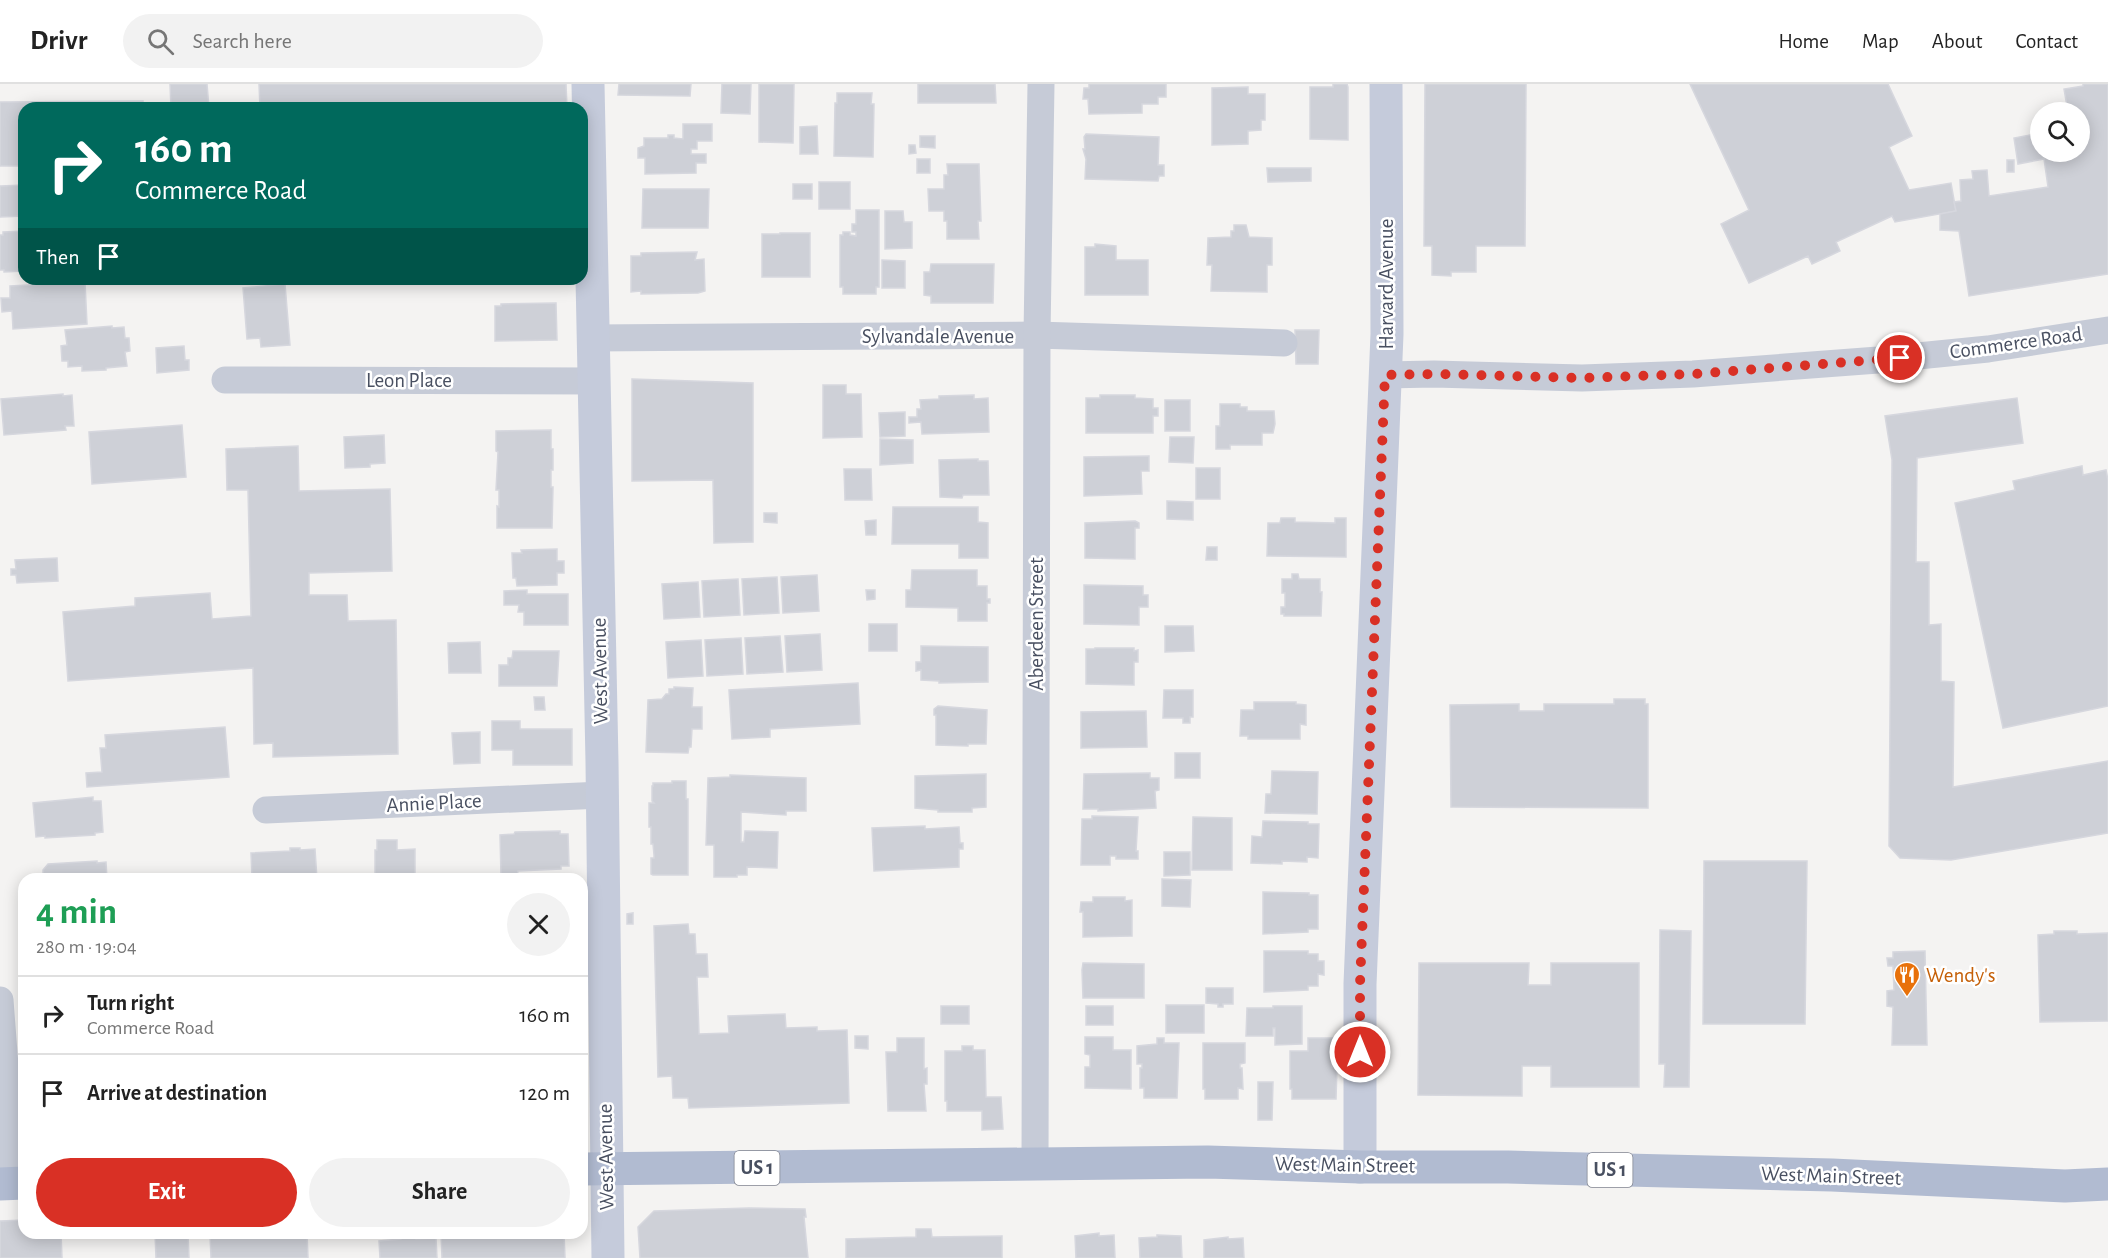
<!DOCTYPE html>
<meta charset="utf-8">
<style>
:root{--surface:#fff;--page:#f2f2f2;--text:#222;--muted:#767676;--line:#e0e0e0;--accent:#d93025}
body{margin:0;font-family:"Alegreya Sans",sans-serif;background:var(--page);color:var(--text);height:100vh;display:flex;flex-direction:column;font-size:22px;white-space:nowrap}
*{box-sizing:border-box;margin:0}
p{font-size:20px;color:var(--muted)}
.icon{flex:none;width:33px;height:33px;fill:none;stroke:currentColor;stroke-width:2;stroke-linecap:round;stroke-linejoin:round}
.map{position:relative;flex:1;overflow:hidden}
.drawer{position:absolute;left:18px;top:789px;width:570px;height:366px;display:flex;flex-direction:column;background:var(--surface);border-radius:18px;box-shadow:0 3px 15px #0003}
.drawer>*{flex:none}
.hud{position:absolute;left:18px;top:18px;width:570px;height:183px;border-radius:18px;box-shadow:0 3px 15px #0003;background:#00695c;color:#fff;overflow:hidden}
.buttons{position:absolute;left:2030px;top:18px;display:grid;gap:12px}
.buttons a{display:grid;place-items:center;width:60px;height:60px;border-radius:50%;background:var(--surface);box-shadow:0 3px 15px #0003;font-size:30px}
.pin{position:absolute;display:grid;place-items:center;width:51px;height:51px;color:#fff;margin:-26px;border:3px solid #fff;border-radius:50%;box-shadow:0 2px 6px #0007}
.me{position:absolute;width:66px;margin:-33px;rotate:0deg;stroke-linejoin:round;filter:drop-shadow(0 0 4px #0008)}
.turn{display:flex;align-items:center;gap:21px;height:126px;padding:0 18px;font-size:27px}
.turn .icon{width:78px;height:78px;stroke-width:2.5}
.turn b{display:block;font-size:42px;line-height:51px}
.then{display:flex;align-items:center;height:57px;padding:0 18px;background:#0003;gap:12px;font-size:22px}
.round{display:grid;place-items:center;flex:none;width:63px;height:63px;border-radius:32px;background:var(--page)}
.overview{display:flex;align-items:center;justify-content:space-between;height:102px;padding:0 18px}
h1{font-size:36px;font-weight:700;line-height:45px;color:#1e9e55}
.action{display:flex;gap:12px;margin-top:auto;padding:12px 18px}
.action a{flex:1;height:69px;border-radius:36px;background:var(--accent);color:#fff;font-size:24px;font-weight:700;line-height:69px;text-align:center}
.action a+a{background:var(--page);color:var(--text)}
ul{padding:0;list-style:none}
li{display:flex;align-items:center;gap:18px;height:78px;padding:0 18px;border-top:2px solid var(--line)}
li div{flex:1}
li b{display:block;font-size:22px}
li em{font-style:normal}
header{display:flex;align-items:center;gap:36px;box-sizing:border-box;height:84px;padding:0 30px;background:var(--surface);border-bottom:2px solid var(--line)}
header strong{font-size:28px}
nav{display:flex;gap:33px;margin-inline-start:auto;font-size:21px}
.search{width:420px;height:54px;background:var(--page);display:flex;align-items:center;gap:15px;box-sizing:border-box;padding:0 21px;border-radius:33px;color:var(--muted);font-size:22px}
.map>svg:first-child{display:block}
.building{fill:#ced0d7;stroke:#d6d7de;stroke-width:1.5}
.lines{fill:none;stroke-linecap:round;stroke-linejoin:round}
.street{stroke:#c6cbd7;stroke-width:27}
.secondary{stroke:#c5cbdb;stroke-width:33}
.primary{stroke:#b1bbd1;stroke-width:33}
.route{stroke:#d93025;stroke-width:10;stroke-dasharray:0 18}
.labels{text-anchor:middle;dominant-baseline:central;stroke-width:5;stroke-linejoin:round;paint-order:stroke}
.shield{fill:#fff;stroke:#808490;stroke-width:1.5}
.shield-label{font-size:20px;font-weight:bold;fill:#495061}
.street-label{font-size:21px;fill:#495061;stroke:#fff}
.food-label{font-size:21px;fill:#c56008;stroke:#fff;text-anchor:start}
</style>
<header>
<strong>Drivr</strong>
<div class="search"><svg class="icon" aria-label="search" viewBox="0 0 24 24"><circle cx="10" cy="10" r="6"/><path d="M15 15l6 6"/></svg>Search here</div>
<nav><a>Home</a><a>Map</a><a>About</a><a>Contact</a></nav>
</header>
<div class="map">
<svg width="2108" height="1174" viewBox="0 0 2108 1174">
<rect width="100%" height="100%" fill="#f4f3f2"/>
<g class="building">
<path d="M170,0H207L209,24H171Z"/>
<path d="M259,0H566L567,24H260Z"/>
<path d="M619,0H691L690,12L618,11Z"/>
<path d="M722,0H751L750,30L721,29Z"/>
<path d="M759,0H794L793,59L759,58Z"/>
<path d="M918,0H995L996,19H918Z"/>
<path d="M1089,0H1166V13H1158V20H1142V29L1089,30L1088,15H1083L1084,4H1089Z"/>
<path d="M1333,0H1347L1348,3V56L1310,55V3H1333Z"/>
<path d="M1425,0H1526L1525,162H1476V188H1451V192L1432,191V162H1424Z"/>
<path d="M1690,0H1888L1912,52L1889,63L1909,106L1951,99L1956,127L1895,138L1892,132L1836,158L1840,167L1812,180L1808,172L1749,199L1721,140L1749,126Z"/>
<path d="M2083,0H2108V190L1969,212L1959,147L1940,146V130L1956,127L1954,118L1961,117L1960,96L1973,95L1972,87L1987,86L1989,112L2048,103L2044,75L2018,80L2014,54L2040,49V68H2079V28H2068L2064,5L2083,2Z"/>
<path d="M1248,3V10H1265V36H1261V46L1248,47V60L1212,61V4Z"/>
<path d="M837,9H872L871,20H874L873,73L834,72L835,19H837Z"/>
<path d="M143,17V24H24V82H0V18Z"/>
<path d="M683,40H712V57H697V65H691V70H706V79H696V89L645,90V74H638V64L644,62V54H668V51H674V54L683,55Z"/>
<path d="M817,42L818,70H800V43Z"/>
<path d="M1086,50L1159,53L1158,81H1164V92H1159L1158,97L1085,95L1086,75L1083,65H1085L1084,53Z"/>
<path d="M920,52H935V64L920,63Z"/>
<path d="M909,61H915L916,69L909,70Z"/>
<rect x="917" y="75" width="13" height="14"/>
<rect x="2007" y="76" width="7" height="12"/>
<path d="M947,80H979L981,137H978L979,155H947V137H944V127H929L928,105H944V91H948Z"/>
<path d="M1267,84H1311V97L1268,98Z"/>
<rect x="819" y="98" width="31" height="27"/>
<rect x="793" y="100" width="19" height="15"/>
<path d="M24,101V132L0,133V102Z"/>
<path d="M643,105H709L708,144H642Z"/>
<path d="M856,126H879V203H876V210H843V203H840V151H843V148H850V151L856,152V148H852V140H856Z"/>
<path d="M885,127H903L904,138H912V164L885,165Z"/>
<path d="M1234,141H1246L1249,153L1272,154V181H1267V208L1211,207L1212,181H1207L1208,154L1231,153V147H1234Z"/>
<path d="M24,147V187L4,188V186H0V151H3V148Z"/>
<path d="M780,149H810V193H762V150H780Z"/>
<path d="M1095,160L1116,162V176H1148V211H1085V163H1095Z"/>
<path d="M697,168L695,176L704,175L705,207L698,209L641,210V207L631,208V172H641V169Z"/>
<path d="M882,176L905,177V204H882Z"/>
<path d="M931,180H994L993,219H931V212L924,211V188H930Z"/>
<path d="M85,198L87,240L13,245L12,227L2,228L1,214H10V202Z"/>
<path d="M285,200L290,261L261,263L260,254L247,255L243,204Z"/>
<path d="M556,219L557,256L495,257V222H501V220Z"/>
<path d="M112,242V244L124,243L125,254H129L130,267L125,268L127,282L106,284V286L82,287V282L68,283V277H62L61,262L67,261L65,246Z"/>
<path d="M1295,246H1319L1318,280H1296Z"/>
<path d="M184,262L185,276H189V286L157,289L156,264Z"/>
<path d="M632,295L753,299V458L714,459L713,396L632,397Z"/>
<path d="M823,301H846V310H861L862,353L823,354Z"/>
<path d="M63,310V312L72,311L74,342H65L66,346L4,351L1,315Z"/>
<path d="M974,311V315L988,314L989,348L922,350L921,338L909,339V333H917V325H921L920,316L939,315V312Z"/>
<path d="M1100,311H1135V314L1153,315V324H1158V332H1153V349H1086V314H1100Z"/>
<path d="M2017,314L2023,359L1917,374L1916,478H1929V541L1941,540V597L1954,598L1953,703L2108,677V749L1951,776L1900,774L1889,762L1892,376L1885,332Z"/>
<rect x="1165" y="316" width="25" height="31"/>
<path d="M1220,320H1240V323H1247V327H1274L1275,340L1273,349H1262V361H1230V365H1216V342H1220Z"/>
<path d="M905,328V352L880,353L879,329Z"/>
<path d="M182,341L186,393L92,400L89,348Z"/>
<path d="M551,346V365H553V386H551V403H553L552,444H497V422L499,423V406H496L498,368L496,367V347Z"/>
<path d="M384,351L385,379L370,380V383L345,384L344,353Z"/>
<path d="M1170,353H1194L1193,379L1169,378Z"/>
<path d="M880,355L913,356V379L880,381Z"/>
<path d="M298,362L299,407L390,405L392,487L309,489V511H347L348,537L396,536L398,670L273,673V659L254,660L253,584L68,597L63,528L135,522V514L210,509L212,535L251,532L248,406H227L226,365Z"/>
<path d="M1149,372V387H1141L1142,410L1084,412V373Z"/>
<path d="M978,375V377H988L989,411H963L962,414L940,413L939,376Z"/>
<path d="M2082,382L2083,391L2106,386L2108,396V622L2003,644L1955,419L2015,406L2013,397Z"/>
<rect x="1196" y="384" width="24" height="31"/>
<path d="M844,385H871L872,416H845Z"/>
<path d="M1167,417L1193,418V436L1167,435Z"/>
<path d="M893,423H978V438L988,439V474H959V460H892Z"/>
<path d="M764,429H777V439L764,438Z"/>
<path d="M1281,434H1295V438L1335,439V434H1346V473L1267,472L1268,439H1280Z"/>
<path d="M876,436V451H866L865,437Z"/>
<path d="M1135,437L1139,439V444H1135V475L1085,474V439Z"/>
<path d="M1207,463H1217V476H1206Z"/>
<path d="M557,465V477H564V489H557V501L517,502L516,494H513L512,469H522L521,466Z"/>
<path d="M57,474L58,497L17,499L16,491H11V485H16L15,476Z"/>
<path d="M912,486H977V502H987V515H990V519H987V537H958V524L906,523V506H911Z"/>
<path d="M1292,490H1298L1299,495H1320V508H1322L1321,532H1284V530H1281V523H1285V509H1282V495H1292Z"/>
<path d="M817,491L819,527L783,529L781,493Z"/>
<path d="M777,493L779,529L744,531L742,495Z"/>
<path d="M738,495L740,531L704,533L702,497Z"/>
<path d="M698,498L700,533L664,535L662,500Z"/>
<path d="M1084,501L1143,502V511H1148V523H1139V541L1084,540Z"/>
<path d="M527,506V510H568V541H524V528H518L519,521H504V507Z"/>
<path d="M866,506H875V515L867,516Z"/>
<rect x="869" y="540" width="28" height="27"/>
<path d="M1165,542H1193L1194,567L1165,568Z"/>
<path d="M820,550L822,586L787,588L785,552Z"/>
<path d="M780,552L783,588L747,590L745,554Z"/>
<path d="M741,554L743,590L707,592L705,556Z"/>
<path d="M701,556L703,592L668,594L666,558Z"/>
<path d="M480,558L481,589H449L448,559Z"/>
<path d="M921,562L988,563V598L939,599V597L921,596V586L916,587V578H921Z"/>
<path d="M1095,564H1134V567L1138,566V578H1134V601L1086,600V565H1095Z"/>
<path d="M513,567H559L557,602H499V581H508V574H512Z"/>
<path d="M858,599L860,640L770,645V653L732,655L729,606Z"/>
<path d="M674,603L693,604L692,623H702V645H692L691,663H689L688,669L646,668L648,616L662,615L666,610H669V605H674Z"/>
<path d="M1164,606H1193V633H1190V639H1183V634H1163Z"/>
<path d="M534,613H544L545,626H535Z"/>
<path d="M1614,615H1645V620H1648V724L1451,723L1450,621L1519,620V627H1544V620H1614Z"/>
<path d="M1254,618H1296V620L1306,621V641L1300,640V655H1248V652H1240L1241,626H1254Z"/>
<path d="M938,622L987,626L986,660H968V662L936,661V631H934V625Z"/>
<path d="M1146,627L1147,663L1081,664V628Z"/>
<path d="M492,637H520V645H572V681H513V666H492Z"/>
<path d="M225,643L229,693L87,703L86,689L102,688L100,664H106L105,651Z"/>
<path d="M480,648V679L454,680L452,649Z"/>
<rect x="1175" y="669" width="25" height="25"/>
<path d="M1272,687L1318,688L1317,730L1265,729L1266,710H1271Z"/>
<path d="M1150,689V694H1159V706L1155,707L1156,724L1098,727V725H1083L1084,690Z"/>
<path d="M986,690V723L972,724V728H938V726L915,724V692Z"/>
<path d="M730,691L806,694V727H786V731L741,728V758H744L745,747L778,748L777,784L747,783V791H737V793H714V761H706L708,694L730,693Z"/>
<path d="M672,697H686V715H688V791H653L651,790V774H654V771L653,760H651V743H649V719H654L652,717V702H653V699H672Z"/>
<path d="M93,713V717H101L103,748L95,749V751L45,754V752L36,753L33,719Z"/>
<path d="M1092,732L1138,733L1136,767H1138V775H1116V772H1110V781H1081L1082,735H1092Z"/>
<path d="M1193,733L1232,734V786H1192Z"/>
<path d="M1263,737L1308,738V740H1319L1318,774L1307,773V778L1282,777V780L1251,779L1252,752L1262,753Z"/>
<path d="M925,742V745L959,743L960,759H963V765H959V783L874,787L872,744Z"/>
<path d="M560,747V750H568L569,782H561V785L518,787L517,792H501L500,751L514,750L515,748Z"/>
<path d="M377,756H397V766L415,765V795H375V766H377Z"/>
<path d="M290,764H300V766L315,765L317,795H252L251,769L290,767Z"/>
<path d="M1164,768H1190V791L1164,792Z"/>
<path d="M97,777V779L106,778L107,795H43V786L48,780Z"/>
<path d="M1704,777H1807L1805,940H1703Z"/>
<path d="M1162,795L1191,796L1190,823L1162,822Z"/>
<path d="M1263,808L1309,809V811H1318V845H1308V848L1263,850Z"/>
<path d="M1093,813H1125V817L1132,816V852L1083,853V828H1080L1081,818H1093Z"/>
<path d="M633,829V840H627V830Z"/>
<path d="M688,840L689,850H695L696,870H707L708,893H697L699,950L729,949L728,932L785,930L786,944L817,943V947L847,946L849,1019L689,1024L688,1014H673L672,992L658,993L654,842Z"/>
<path d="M1660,846L1691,847L1689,1003H1664L1665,980H1659Z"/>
<path d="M2054,847H2077V850L2108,849V937L2040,938L2038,851L2054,850Z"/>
<path d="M1264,867H1308V870H1318V877H1324V891L1318,890V902H1308V906L1264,908Z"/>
<path d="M1925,867L1927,961H1892L1893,923L1887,922V907L1894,906L1893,882H1888L1887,874H1893V868Z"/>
<path d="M1083,879L1144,880V914H1083L1082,886Z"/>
<path d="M1419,879H1529L1528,901H1551V879H1639V1003H1551V982H1522V1012L1418,1011Z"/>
<path d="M1206,904H1233V920H1223V923H1218V920L1206,919Z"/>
<rect x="1166" y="921" width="38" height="28"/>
<rect x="941" y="922" width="28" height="18"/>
<rect x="1086" y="922" width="27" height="19"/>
<path d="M1273,922H1302V960L1275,961V944H1273V952H1246L1247,924H1273Z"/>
<path d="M855,952H868V965L855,964Z"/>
<path d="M1085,953H1113V966H1131V1005L1085,1004V983H1090V971L1085,970Z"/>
<path d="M897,954H924V985L927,984V1000H924L926,1027H888L886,968H897Z"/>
<path d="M1157,954H1164V959H1179L1177,1014H1144V1004H1140V984H1142V980H1137V962L1157,960Z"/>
<path d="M1308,954H1337V973L1332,972V983H1337L1336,1015H1292V1005H1290V967H1308Z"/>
<path d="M1203,959H1245V979L1240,980V984H1242L1243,1005L1238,1004V1015H1205V1005H1203Z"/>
<path d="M962,962H973V966H985L986,1013H1001L1003,1045L982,1046V1027H947V1017H945V967H962Z"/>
<path d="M1258,998H1273L1272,1036H1258Z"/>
<path d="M749,1124L805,1125L806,1133H804L808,1174H640L638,1143L654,1127Z"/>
<path d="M24,1136V1149H61L62,1174H0V1137Z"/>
<path d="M916,1145H931L932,1153L1002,1152V1174H846V1155L916,1153Z"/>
<path d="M155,1149H188L189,1174H156Z"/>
<path d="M244,1149H307L308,1174H211L210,1151Z"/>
<path d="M441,1149H564L565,1174H442Z"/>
<path d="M1099,1149V1152L1114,1151L1115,1174H1076L1075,1152Z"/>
<path d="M416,1150V1155L436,1154L437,1174H380L379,1157L401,1155V1151Z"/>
<path d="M1157,1151L1181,1152L1182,1174H1140L1139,1154L1157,1153Z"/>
<path d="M1228,1153V1155L1243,1154L1244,1174H1204V1156Z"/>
</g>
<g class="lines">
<g class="street">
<path d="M592,254L1037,251L1284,259"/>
<path d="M1385,291L1434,290L1582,294L1693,290L1878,276L1988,265L2108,246"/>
<path d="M225,296L594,297"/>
<path d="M266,726L602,711"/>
<path d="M0,916L14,1100"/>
<path d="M1035,1081L1037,251L1041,0"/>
</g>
<g class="secondary">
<path d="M588,0L602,678L608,1174"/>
<path d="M1360,1083V900L1387,250L1386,0"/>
</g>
<g class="primary">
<path d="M582,1085L1208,1078L1360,1083H1508L1832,1091L2065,1102L2108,1100"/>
<path d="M0,1100L24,1099"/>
</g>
</g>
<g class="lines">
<path class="route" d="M1360,968V900L1385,291L1434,290L1582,294L1694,290L1900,274"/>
</g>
<defs>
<symbol id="restaurant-pin" viewBox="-11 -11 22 30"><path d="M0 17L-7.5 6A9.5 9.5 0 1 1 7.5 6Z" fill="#e8710a" stroke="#fff"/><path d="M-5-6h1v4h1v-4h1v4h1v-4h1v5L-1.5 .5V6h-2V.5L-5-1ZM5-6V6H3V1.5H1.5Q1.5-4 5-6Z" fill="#fff"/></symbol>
</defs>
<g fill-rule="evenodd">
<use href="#restaurant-pin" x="1892" y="876" width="30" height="40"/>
</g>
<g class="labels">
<g class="shield">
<rect x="734.5" y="1067" width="45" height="34" rx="4.5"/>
<rect x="1587.5" y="1069" width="45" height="34" rx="4.5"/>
</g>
<g class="shield-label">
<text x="757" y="1084">US 1</text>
<text x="1610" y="1086">US 1</text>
</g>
<g class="street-label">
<text transform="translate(1386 200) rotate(-90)">Harvard Avenue</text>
<text x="938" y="252">Sylvandale Avenue</text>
<text transform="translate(2016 259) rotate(-8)">Commerce Road</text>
<text x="409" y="296">Leon Place</text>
<text transform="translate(1036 540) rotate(-90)">Aberdeen Street</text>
<text transform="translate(600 587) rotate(-91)">West Avenue</text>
<text transform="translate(434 719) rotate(-3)">Annie Place</text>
<text transform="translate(606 1073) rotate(-91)">West Avenue</text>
<text transform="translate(1345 1081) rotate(1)">West Main Street</text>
<text transform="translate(1831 1092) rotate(2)">West Main Street</text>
</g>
<g class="food-label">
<text x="1926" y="891">Wendy's</text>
</g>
</g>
</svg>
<div class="buttons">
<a><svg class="icon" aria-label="search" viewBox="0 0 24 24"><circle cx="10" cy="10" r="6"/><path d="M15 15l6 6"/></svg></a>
</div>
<div class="pin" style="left:1900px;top:274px;background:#d93025"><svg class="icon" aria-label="arrive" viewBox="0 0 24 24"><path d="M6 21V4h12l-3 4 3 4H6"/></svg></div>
<svg class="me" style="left:1360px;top:968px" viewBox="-20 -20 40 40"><circle r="17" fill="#d93025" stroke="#fff" stroke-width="3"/><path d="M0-11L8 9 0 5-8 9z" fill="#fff"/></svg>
<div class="hud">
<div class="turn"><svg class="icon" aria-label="right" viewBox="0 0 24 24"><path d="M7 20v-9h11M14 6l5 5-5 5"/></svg><div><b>160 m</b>Commerce Road</div></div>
<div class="then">Then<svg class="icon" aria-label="arrive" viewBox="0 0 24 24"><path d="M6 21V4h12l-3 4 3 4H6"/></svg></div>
</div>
<section class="drawer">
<div class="overview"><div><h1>4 min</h1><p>280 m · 19:04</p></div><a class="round"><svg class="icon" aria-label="close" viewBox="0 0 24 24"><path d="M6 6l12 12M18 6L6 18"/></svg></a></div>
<ul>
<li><svg class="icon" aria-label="right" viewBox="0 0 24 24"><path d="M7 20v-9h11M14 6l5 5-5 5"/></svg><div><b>Turn right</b><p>Commerce Road</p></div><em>160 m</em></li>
<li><svg class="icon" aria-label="arrive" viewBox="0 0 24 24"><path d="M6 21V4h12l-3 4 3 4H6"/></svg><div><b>Arrive at destination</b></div><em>120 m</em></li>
</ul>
<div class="action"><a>Exit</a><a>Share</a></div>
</section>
</div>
